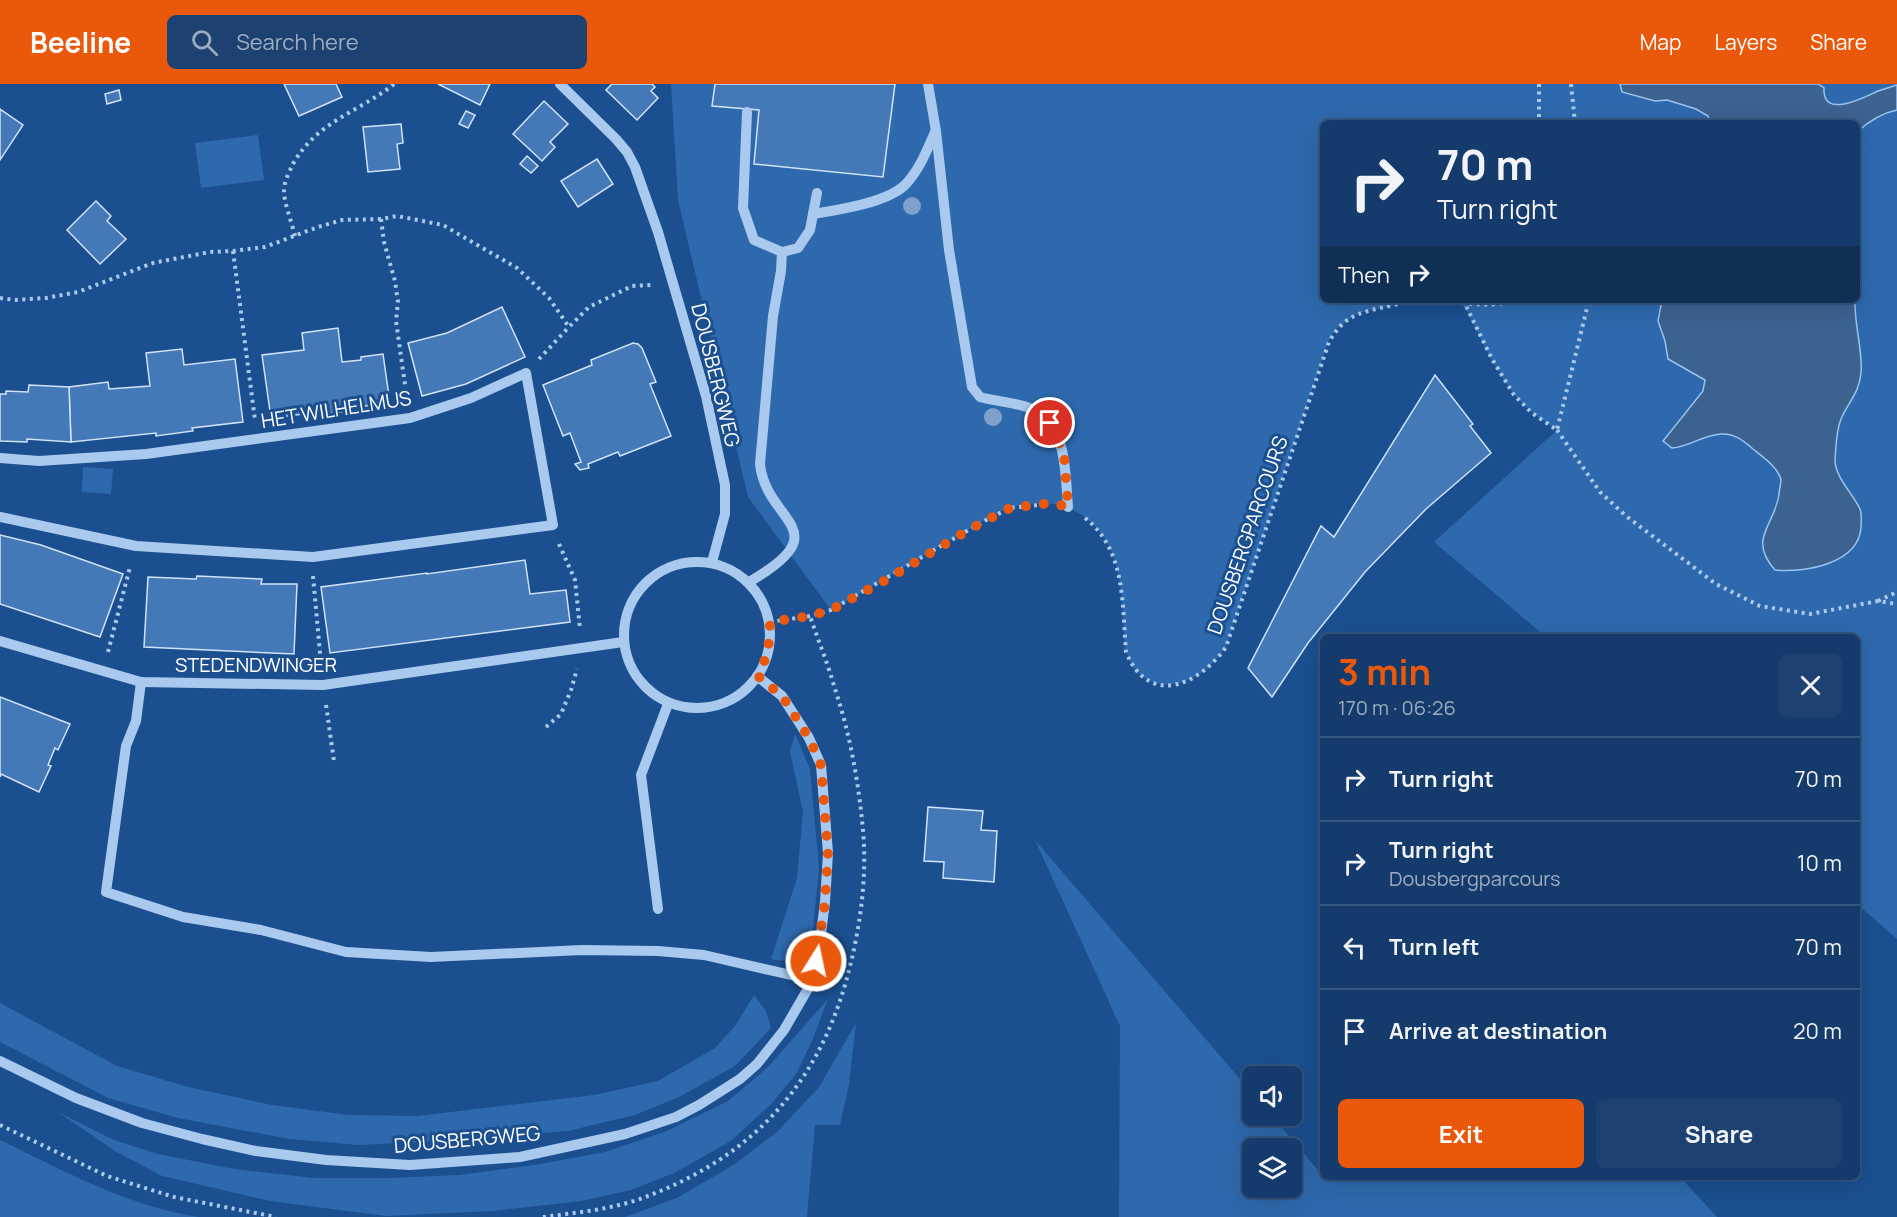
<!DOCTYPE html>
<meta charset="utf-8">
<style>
:root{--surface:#143b6b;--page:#1d4271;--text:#f1f3f6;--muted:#9dadc1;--line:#33557e;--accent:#ea580c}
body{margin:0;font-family:Manrope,sans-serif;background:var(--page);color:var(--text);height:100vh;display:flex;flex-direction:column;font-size:22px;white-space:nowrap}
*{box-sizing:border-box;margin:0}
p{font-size:20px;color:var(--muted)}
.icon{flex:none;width:33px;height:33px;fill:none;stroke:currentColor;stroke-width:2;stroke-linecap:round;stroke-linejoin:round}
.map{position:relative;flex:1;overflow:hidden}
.drawer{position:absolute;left:1320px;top:550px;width:540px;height:546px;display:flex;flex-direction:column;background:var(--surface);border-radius:9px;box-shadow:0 6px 24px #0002,0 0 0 2px var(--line)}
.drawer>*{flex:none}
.top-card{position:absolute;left:1320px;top:36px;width:540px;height:183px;border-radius:9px;box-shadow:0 6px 24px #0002,0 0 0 2px var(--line);background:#143b6b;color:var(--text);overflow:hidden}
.controls{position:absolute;left:1242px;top:982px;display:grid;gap:12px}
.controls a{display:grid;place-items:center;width:60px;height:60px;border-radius:9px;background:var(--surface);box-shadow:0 6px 24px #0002,0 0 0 2px var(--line);font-size:30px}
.pin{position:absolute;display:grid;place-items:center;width:51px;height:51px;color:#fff;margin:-26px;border:3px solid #fff;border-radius:50%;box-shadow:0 2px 6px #0007}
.me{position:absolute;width:66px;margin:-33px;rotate:10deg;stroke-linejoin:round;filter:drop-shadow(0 0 4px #0008)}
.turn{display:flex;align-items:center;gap:21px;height:126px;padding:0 18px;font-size:27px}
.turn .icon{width:78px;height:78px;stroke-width:2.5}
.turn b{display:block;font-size:42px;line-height:51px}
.then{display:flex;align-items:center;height:57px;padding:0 18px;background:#0003;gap:12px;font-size:22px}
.round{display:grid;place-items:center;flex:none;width:63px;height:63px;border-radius:9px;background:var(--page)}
.overview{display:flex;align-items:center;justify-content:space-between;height:102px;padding:0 18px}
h1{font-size:36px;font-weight:700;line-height:45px;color:var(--accent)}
.action{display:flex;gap:12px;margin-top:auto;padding:12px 18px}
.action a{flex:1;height:69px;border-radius:9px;background:var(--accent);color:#fff;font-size:24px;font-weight:700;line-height:69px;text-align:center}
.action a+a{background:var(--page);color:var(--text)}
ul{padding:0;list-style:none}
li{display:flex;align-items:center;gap:18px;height:84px;padding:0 18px;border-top:2px solid var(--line)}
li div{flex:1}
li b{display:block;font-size:22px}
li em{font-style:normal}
header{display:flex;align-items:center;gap:36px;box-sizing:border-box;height:84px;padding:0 30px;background:var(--accent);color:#fff}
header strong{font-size:28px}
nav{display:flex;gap:33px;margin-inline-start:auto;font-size:21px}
.search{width:420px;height:54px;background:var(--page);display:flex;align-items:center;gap:15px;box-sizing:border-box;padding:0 21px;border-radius:9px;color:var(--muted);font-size:22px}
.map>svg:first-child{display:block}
.green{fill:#2e69ad;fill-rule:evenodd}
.water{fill:#3c6290;stroke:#9cc4f0;stroke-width:1.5}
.building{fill:#4478b7;stroke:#cfe3fa;stroke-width:1.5}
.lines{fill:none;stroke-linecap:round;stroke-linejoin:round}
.path{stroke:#a9c9ee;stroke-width:4;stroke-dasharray:3 4.5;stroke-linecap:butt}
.minor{stroke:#a9c9ee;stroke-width:10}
.tree{fill:#7ea0ca}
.route{stroke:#ea580c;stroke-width:10;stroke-dasharray:0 18}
.labels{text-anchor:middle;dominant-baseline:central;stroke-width:6;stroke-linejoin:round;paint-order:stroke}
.street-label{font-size:20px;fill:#fff;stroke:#1b4f8f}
</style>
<header>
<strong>Beeline</strong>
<div class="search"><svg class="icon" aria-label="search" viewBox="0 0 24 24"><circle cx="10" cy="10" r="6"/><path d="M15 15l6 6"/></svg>Search here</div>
<nav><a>Map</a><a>Layers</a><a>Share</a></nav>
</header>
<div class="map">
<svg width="1897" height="1133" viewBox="0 0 1897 1133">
<rect width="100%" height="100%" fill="#1b4f8f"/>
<g class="green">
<path d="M671,0H1897V855L1857,820V554L1546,553L1434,458L1557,346C1542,336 1525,325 1514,310C1493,283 1479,250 1463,220L1416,217L1358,229L1335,246L1328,258L1226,563C1218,573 1212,582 1201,589C1175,608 1138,604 1127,570C1124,562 1124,552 1124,543C1121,506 1121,470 1094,441C1083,430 1070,423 1054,420C1041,418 1022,420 1009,424C991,431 974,443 957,452C915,476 874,502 831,526L748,413L678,116ZM1323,39H1857V216H1323Z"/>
<path d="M258,51L264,96L201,104L195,59Z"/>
<path d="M83,383L113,385L111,410L82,408Z"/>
<path d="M795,650L810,685L819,784L813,846L805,868C794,877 785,878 771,875L797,794L803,728L790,667Z"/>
<path d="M1035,756L1252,1009V1032H1272L1318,1086L1323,1082V1094H1681L1717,1133H1119L1120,942ZM1252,1065H1292V1104H1252Z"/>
<path d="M754,911L766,927L771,944L735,982L679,1013L635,1031L568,1047L460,1056L358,1061L290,1055L178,1034L108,1014L0,958V919L117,982L188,1003L272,1021L349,1031L417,1032L594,1011L658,997L715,964L735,942Z"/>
<path d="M828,915L812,957L796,990L772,1019L731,1057L674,1089L631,1106L581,1117L492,1127L386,1132L270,1117L162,1092L115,1067L58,1028L114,1056L158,1070L234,1085L314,1094H390L459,1091L535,1081L605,1068L667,1047L728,1017L768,983Z"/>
<path d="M856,939L849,1000L840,1041H815L807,1133H625L677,1114L735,1080L778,1047L819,1003Z"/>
<path d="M0,1056C64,1087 128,1122 199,1133H0Z"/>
</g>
<g class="water">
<path d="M1620,0H1818L1824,4C1822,36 1865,13 1878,7C1884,5 1891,3 1897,1V26C1882,29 1868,38 1857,48V39H1710L1708,32L1696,25L1667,16L1655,17L1622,8Z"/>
<path d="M1662,216H1855C1854,240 1863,267 1861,289C1859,310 1848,318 1841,335C1836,347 1836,363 1835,376C1835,393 1853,410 1860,425C1862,430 1861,437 1861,443C1859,480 1804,489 1775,486C1747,454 1775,442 1779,410C1779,406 1781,400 1781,396C1778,383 1763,373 1753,365C1744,357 1734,349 1721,350C1703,351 1689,363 1672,364L1663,357L1703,307L1705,296L1668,275L1665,257L1658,237Z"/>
</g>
<g class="building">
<path d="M284,0H336L342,13L299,32Z"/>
<path d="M438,0H490L480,21Z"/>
<path d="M612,0H652L655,3L651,7L658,14L637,36L606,6Z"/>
<path d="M715,0H895L883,93L754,80L759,26L712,22Z"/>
<path d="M119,6L121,16L107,20L105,10Z"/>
<path d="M544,17L568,40L550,58L555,63L542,77L513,50Z"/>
<path d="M0,25L23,41L0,76Z"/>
<path d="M466,27L475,31L468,44L459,40Z"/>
<path d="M401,40L403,59L397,60L400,85L368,88L363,43Z"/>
<path d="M527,72L538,82L531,89L520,80Z"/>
<path d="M597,75L613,100L578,123L561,97Z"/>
<path d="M96,117L111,132L107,137L126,155L100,180L67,146Z"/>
<path d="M502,223L525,273L466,300L422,312L408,259L447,249Z"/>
<path d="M338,244L342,278L361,276V273L383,270L390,319L348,324L349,327L312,332V329L271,334L262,271L304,266L302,249Z"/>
<path d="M633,259L638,260L642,264L656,298L650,300L671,352L620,372L618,368L588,380L589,384L580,386L575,380L581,378L570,349L563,352L543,301L592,281L591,276Z"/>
<path d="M182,265L184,281L235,275L243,338L192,344L193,347L156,352V349L71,358L69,303L108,298L109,305L150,302L146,269Z"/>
<path d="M1435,291L1473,340L1470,342L1491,369L1426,425L1365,488L1308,559L1272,613L1248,584L1321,442L1334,453Z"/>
<path d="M29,301L69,303L71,358L27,355V358L0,357V310H6V307L28,308Z"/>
<path d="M0,451L41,461L123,490L100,553L0,520Z"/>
<path d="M525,476L530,510L566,506L570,538L330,569L321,503L427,489V490Z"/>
<path d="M197,492L262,495L261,500H297L294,570L144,563L148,493L196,495Z"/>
<path d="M0,613L70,640L58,666L55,664L48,681L51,682L39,708L1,690L0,693Z"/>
<path d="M928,723L983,727L981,746L997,747L994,798L943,794L944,778L924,777Z"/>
</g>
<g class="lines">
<g class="path">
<path d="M1539,0V39"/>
<path d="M1571,0L1575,39"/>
<path d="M381,135L384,158L395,197L398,218L396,237L407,315"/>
<path d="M295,152C292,139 284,119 284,107C284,98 289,88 293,80C317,37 359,28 394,0"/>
<path d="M233,167L255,336"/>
<path d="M0,214L15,216L46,214L78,208L153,179L210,168L233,167L265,163L318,143L342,136L381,135L397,132L443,141L517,184L549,214L569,243L589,223L632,202L652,201"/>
<path d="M1463,216L1492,275L1514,311L1532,329L1557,346L1589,216"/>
<path d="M539,275L569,243"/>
<path d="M1557,346L1600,408L1626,432L1716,500L1760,522L1810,530L1878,517L1897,520"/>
<path d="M1085,434C1126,466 1122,520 1126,568C1149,624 1199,601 1226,563L1329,258C1342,235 1354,230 1380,224C1391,222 1404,218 1416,217C1448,214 1485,227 1516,216"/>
<path d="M559,460L575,496L580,545"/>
<path d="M313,492L321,580"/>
<path d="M1878,517L1897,508"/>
<path d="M770,538L810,532L831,526L984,437L1010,424L1048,420"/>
<path d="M108,568L130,483"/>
<path d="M326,621L334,677"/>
<path d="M546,643L561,630L571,606L577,585"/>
<path d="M0,1041L107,1092L174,1113L276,1133"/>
<path d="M543,1133C574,1129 606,1126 637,1116C753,1075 823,998 851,878C861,837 867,790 863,747C859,700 850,650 835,605C828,580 818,556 810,532"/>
</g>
<g class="minor">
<path d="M560,0L616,55L627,68L635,83L658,148L706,312L725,401V430L712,478"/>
<path d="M928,0L936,47L949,166L972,303L980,313C997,318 1018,318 1034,326C1068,344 1065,391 1068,423"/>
<path d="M747,28L743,124L754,156L782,168L798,164L810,146L817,109"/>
<path d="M813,130C838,126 886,119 905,101C919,87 927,66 935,48"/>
<path d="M0,374L39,377L146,370L410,334L471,314L526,289L553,441L313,473L136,462L0,433"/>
<circle cx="697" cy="551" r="73"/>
<path d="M749,498C841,445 766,439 760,380L773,232L781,187L782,168"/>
<path d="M0,557L141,598L323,601L623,558"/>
<path d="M141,598L136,637L126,662L106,808L183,833L261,846L346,868L431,873L582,866L658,867L704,871L813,896"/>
<path d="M658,825L641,691L668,620"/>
<path d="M0,977L76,1014L142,1039L202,1055L256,1067L326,1076L410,1081L520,1073L625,1050L676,1033L699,1021L740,995L757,980L784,946L813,896L820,858L825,818L828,769L821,681L809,654L782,612L757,592"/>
</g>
</g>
<g class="tree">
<circle cx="912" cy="122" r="9"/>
<circle cx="993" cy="333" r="9"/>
</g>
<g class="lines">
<path class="route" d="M816,877L825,818L828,769L821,681L809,654L782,612L758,592C767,574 770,559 770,538L810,532L831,526L886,496L970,445L1010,424L1052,419L1068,423L1064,369L1050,339"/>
</g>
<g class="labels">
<g class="street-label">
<text transform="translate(716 291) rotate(76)">DOUSBERGWEG</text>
<text transform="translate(336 325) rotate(-9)">HET WILHELMUS</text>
<text transform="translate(1247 451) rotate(-71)">DOUSBERGPARCOURS</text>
<text x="256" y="580">STEDENDWINGER</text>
<text transform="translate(467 1055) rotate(-5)">DOUSBERGWEG</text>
</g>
</g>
</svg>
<div class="controls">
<a><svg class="icon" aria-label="sound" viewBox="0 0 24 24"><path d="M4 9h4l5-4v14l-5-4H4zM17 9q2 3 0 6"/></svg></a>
<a><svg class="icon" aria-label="layers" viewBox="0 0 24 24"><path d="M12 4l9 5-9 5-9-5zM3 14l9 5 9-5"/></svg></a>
</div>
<div class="pin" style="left:1050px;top:339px;background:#d93025"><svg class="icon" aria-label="arrive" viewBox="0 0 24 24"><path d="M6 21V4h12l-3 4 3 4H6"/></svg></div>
<svg class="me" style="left:816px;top:877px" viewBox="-20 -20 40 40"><circle r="17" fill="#ea580c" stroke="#fff" stroke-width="3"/><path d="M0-11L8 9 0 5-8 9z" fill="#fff"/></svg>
<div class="top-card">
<div class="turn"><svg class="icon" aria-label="right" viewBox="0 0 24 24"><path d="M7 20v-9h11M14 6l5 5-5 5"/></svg><div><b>70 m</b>Turn right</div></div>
<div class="then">Then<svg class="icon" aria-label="right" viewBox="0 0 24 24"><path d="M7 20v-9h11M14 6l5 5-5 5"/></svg></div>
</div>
<section class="drawer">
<div class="overview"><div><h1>3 min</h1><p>170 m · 06:26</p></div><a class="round"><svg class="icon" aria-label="close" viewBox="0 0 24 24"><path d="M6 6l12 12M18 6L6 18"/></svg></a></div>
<ul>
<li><svg class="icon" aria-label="right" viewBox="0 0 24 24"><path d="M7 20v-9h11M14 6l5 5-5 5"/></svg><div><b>Turn right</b></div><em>70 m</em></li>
<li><svg class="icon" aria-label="right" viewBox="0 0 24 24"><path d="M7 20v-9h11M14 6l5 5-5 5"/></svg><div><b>Turn right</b><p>Dousbergparcours</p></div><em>10 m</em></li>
<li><svg class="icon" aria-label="left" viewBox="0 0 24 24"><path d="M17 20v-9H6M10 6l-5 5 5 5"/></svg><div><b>Turn left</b></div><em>70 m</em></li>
<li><svg class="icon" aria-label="arrive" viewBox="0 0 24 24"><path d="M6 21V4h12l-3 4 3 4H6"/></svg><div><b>Arrive at destination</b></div><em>20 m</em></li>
</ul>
<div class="action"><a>Exit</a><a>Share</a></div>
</section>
</div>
